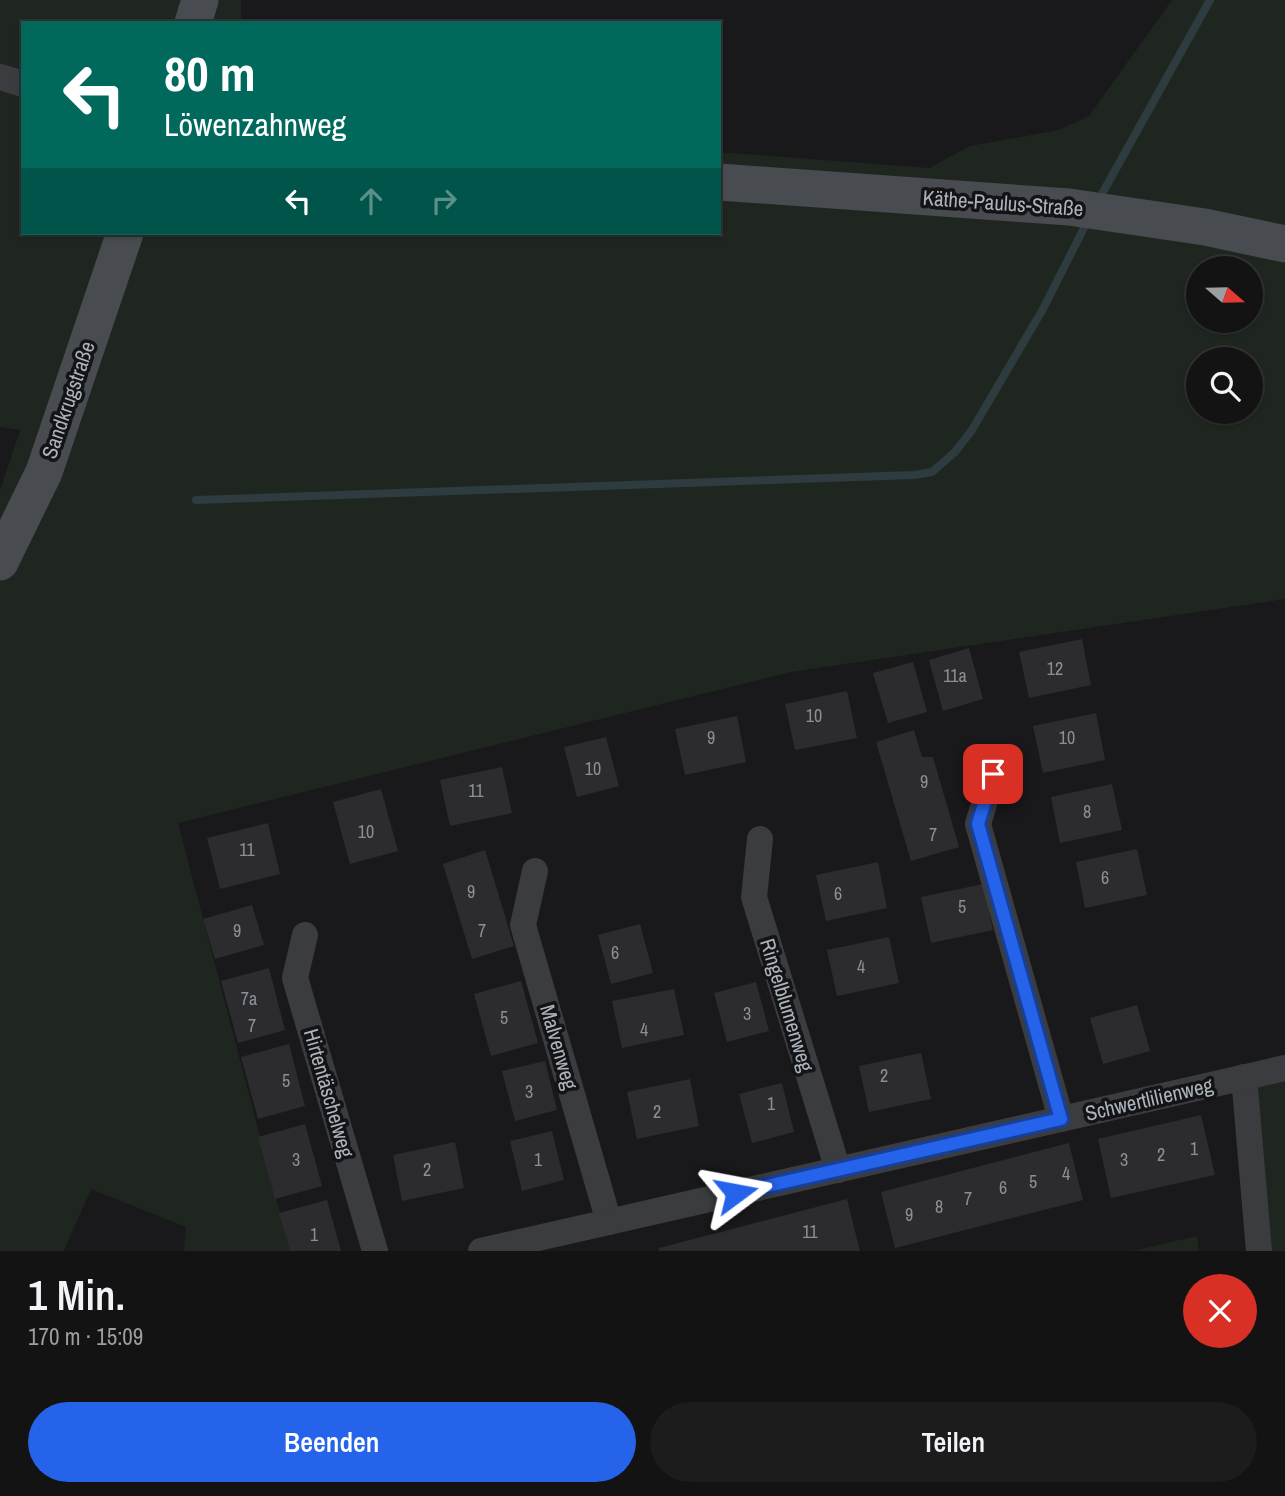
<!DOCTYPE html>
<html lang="de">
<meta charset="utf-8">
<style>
:root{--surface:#131314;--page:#1c1c1d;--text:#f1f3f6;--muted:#9d9ea0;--line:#323234;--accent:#2563eb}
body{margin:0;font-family:"Archivo Narrow",sans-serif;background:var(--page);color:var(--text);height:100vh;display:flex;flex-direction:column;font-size:26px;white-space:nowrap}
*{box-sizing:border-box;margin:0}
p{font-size:23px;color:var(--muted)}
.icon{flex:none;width:38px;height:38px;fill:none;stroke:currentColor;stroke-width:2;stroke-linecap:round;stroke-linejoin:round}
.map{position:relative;height:1251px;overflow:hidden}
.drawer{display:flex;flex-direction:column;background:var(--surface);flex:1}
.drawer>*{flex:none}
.hud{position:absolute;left:21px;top:21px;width:700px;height:214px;border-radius:0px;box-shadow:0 2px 5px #0004,0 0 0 2px var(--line);background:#00695c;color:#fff;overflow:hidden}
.needle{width:46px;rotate:110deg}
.controls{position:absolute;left:1186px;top:256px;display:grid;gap:14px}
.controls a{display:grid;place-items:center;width:77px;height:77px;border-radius:50%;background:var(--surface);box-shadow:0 2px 5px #0004,0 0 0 2px var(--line);font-size:35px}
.pin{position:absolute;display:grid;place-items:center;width:60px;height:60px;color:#fff;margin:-30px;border-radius:14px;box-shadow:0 4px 10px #0006}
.me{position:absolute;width:77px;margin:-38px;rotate:77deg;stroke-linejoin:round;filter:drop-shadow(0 0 5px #0008)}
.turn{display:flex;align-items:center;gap:24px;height:147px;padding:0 28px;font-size:32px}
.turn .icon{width:91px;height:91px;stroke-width:2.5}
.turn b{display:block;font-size:49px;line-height:60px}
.lanes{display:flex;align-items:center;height:66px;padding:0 28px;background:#0003;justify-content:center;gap:35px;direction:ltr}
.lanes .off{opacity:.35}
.round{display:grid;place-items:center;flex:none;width:74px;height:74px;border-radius:37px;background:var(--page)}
.head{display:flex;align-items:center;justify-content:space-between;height:119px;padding:0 28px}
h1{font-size:42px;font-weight:600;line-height:52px}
.action{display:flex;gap:14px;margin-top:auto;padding:14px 28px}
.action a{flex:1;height:80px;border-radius:42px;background:var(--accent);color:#fff;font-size:28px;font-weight:600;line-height:80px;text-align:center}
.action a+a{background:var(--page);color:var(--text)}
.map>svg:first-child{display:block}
.green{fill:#1f261f;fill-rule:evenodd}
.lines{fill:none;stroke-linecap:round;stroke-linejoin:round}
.stream{stroke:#2e3b3f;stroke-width:8}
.building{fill:#2c2c2f}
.street{stroke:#3a3c40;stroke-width:26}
.secondary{stroke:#484b50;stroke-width:37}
.route-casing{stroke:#184099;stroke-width:18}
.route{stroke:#2563eb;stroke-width:12}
.labels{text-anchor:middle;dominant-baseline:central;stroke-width:7;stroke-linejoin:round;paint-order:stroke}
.number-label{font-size:18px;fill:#8a9097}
.street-label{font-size:21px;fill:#abb3bb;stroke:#141416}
</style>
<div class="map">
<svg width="1285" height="1251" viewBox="0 0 1285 1251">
<rect width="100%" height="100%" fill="#19191b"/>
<g class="green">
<path d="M0,0H241V23H23V233H719V152L929,168L970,146L1059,130L1089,116L1172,0H1285V599L791,672L178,823L290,1251H184L186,1227L91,1189L64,1251H0V490L20,430L0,427ZM1199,268H1251V320H1199ZM1199,359H1251V411H1199Z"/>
<path d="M1285,1068V1251H1259L1244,1077Z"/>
<path d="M1197,1236L1199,1251H1133Z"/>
</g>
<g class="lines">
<g class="stream">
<path d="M1098,201L1210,0"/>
<path d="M196,500L914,475L932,472L955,452L972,430L1043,309L1089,218"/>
</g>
</g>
<g class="building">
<path d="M1082,639L1091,685L1029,698L1019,652Z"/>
<path d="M969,648L983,699L943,711L929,660Z"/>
<path d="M913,662L927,712L888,723L873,673Z"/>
<path d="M847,691L857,738L795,750L785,704Z"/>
<path d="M1096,713L1105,760L1043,773L1033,726Z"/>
<path d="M737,716L746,762L685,775L675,729Z"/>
<path d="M914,730L922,757H933L959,847L911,861L876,742Z"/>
<path d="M606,737L619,786L577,797L564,747Z"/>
<path d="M502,767L512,813L450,826L440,780Z"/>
<path d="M1112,784L1122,830L1060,843L1051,797Z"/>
<path d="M381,789L398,851L350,864L333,802Z"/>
<path d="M268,823L280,874L220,889L207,838Z"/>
<path d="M1137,849L1147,895L1085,908L1076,862Z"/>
<path d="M485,850L514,946L472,959L443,864Z"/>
<path d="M878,862L887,908L826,921L816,875Z"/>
<path d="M983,884L993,930L931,943L921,897Z"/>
<path d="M252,905L264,945L215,959L203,919Z"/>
<path d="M640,924L653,973L611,984L598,935Z"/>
<path d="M889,937L899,983L837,996L827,950Z"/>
<path d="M269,968L285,1030L238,1043L221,981Z"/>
<path d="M521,981L538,1043L491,1056L474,994Z"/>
<path d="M756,982L769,1031L727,1042L714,993Z"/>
<path d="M674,989L684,1035L622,1048L612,1001Z"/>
<path d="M1137,1005L1150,1051L1103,1064L1090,1018Z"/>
<path d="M289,1044L305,1106L258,1119L241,1057Z"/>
<path d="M921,1053L931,1099L869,1112L859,1066Z"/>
<path d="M545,1061L557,1110L515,1121L502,1071Z"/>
<path d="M690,1079L699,1126L637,1139L627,1092Z"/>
<path d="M782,1083L794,1132L752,1143L739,1094Z"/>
<path d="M1201,1115L1215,1175L1111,1198L1098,1139Z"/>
<path d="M305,1124L322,1186L275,1199L258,1137Z"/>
<path d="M552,1131L564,1180L522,1191L510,1141Z"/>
<path d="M455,1142L464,1188L402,1201L393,1155Z"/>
<path d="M1069,1143L1083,1200L895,1248L881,1192Z"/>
<path d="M847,1199L860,1251H659V1248Z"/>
<path d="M327,1200L341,1251H290L279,1213Z"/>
</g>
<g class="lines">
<g class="street">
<path d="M0,77L23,84"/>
<path d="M993,774L978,824L1061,1119"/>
<path d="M760,839L754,897L838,1170"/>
<path d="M535,871L523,925L609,1222"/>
<path d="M305,935L295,978L375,1251"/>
<path d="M1244,1077L1259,1251"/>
<path d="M481,1251L1285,1068"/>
</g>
<g class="secondary">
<path d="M193,23L200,0"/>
<path d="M719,182L1069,207L1205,227L1285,244"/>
<path d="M0,562L44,472L125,233"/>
</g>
</g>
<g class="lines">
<defs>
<path id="route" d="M736,1193L1061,1119L978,824L993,774"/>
</defs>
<use href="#route" class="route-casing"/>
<use href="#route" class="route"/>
</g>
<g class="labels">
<g class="number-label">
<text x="1055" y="668">12</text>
<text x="955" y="675">11a</text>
<text x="814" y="715">10</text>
<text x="711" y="737">9</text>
<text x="1067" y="737">10</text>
<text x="593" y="768">10</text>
<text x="924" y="781">9</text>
<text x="476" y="790">11</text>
<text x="1087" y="811">8</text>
<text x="366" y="831">10</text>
<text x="933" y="834">7</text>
<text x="247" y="849">11</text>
<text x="1105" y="877">6</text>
<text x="471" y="891">9</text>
<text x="838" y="893">6</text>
<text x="962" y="906">5</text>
<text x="237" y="930">9</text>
<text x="482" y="930">7</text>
<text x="615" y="952">6</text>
<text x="861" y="966">4</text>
<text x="249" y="998">7a</text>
<text x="747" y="1013">3</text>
<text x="504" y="1017">5</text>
<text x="252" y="1025">7</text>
<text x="644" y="1029">4</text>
<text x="884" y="1075">2</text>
<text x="286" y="1080">5</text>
<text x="529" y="1091">3</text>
<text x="771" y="1103">1</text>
<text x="657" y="1111">2</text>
<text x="1194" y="1148">1</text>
<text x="1161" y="1154">2</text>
<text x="296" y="1159">3</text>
<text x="538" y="1159">1</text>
<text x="1124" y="1159">3</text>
<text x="427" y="1169">2</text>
<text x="1066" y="1173">4</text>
<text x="1033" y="1181">5</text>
<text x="1003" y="1187">6</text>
<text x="968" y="1198">7</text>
<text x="939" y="1206">8</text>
<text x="909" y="1214">9</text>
<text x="810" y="1231">11</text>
<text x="314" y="1234">1</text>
</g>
<g class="street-label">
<text transform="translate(1003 203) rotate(4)">Käthe-Paulus-Straße</text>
<text transform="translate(68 400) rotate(-71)">Sandkrugstraße</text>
<text transform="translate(787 1005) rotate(73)">Ringelblumenweg</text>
<text transform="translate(559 1047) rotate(74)">Malvenweg</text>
<text transform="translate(329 1093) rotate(74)">Hirtentäschelweg</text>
<text transform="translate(1149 1099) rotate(-13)">Schwertlilienweg</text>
</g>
</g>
</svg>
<div class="controls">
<a><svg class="needle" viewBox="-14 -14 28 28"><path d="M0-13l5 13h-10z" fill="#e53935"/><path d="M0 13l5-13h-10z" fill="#9d9ea0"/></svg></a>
<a><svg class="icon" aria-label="search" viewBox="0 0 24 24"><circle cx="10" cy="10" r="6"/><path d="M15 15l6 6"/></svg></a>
</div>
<div class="pin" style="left:993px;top:774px;background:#d93025"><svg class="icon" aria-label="arrive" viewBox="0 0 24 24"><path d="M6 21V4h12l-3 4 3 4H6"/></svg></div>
<svg class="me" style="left:736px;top:1193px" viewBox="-20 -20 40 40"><path d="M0-17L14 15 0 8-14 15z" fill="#2563eb" stroke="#fff" stroke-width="4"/></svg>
<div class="hud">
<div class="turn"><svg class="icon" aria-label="left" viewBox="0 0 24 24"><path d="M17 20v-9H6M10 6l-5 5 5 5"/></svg><div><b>80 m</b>Löwenzahnweg</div></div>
<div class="lanes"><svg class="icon" aria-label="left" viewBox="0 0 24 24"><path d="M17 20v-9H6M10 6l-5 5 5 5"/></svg><svg class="icon off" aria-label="ahead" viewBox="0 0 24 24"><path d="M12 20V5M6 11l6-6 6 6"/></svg><svg class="icon off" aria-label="right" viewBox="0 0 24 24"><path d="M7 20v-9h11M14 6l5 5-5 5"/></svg></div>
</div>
</div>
<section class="drawer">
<div class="head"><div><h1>1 Min.</h1><p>170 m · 15:09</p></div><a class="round" style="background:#d93025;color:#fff"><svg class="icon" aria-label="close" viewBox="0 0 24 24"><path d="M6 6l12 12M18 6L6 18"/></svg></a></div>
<div class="action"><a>Beenden</a><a>Teilen</a></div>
</section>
